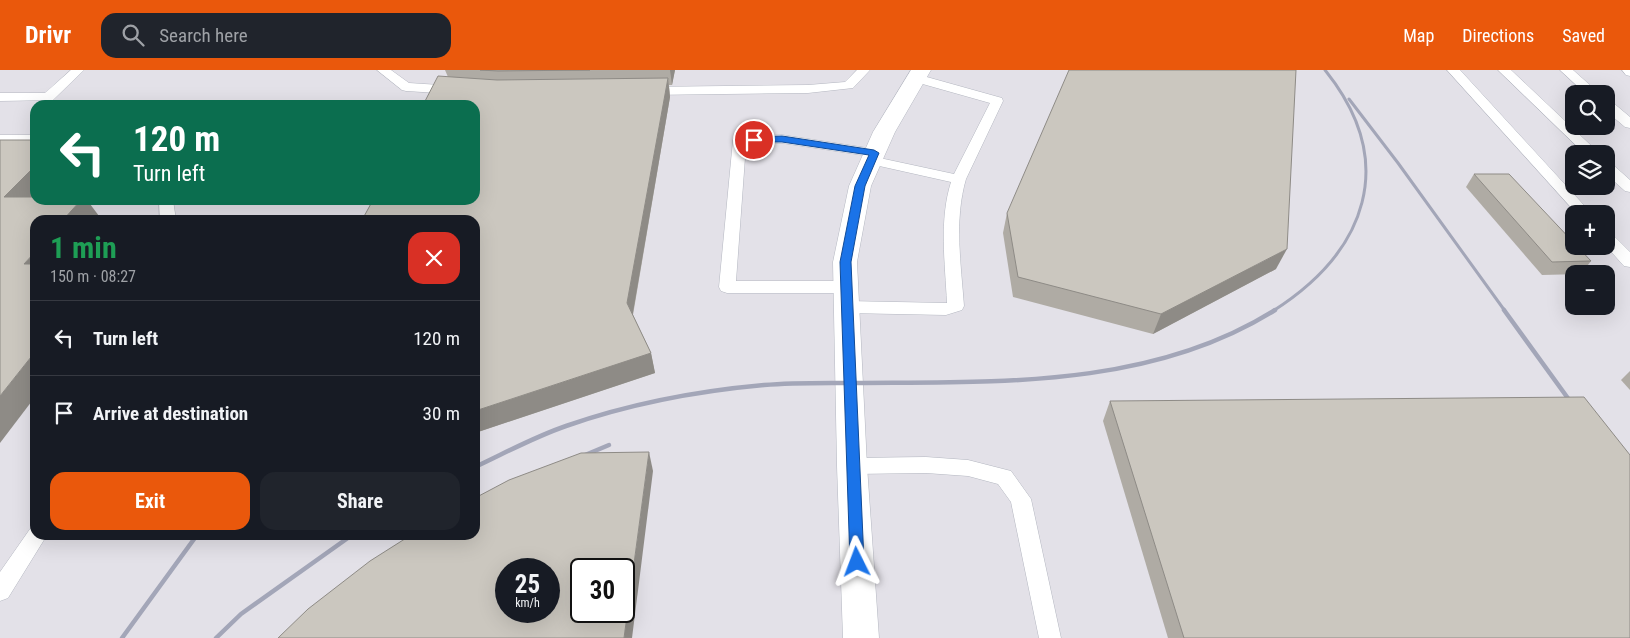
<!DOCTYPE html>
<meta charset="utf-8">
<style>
:root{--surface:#171b24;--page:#20242c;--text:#f1f3f6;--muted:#9ea1a6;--line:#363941;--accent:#ea580c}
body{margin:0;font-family:"Roboto Condensed",sans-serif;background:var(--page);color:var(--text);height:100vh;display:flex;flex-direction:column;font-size:19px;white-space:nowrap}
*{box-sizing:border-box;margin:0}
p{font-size:16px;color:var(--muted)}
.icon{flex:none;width:28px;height:28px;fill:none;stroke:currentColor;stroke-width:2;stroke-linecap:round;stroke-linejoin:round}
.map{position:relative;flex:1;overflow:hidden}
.details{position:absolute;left:30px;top:145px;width:450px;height:325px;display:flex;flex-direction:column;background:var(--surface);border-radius:15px;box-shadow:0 5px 20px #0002}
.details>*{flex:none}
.top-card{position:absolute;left:30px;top:30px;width:450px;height:105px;border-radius:15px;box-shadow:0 5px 20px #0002;background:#0b6e4f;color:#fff;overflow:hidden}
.controls{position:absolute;left:1565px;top:15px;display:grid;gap:10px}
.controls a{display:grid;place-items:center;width:50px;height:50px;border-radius:10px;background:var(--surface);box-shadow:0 5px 20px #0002;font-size:25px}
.speed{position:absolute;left:495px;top:488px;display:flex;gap:10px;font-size:25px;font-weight:700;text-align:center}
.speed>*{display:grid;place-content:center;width:65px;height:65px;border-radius:50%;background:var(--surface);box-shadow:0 5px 20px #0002;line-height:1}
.speed small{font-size:12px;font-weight:400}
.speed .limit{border:2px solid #111;border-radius:8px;background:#fff;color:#111}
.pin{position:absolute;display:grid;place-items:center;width:42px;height:42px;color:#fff;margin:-21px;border:2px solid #fff;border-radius:50%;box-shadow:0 1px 5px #0007}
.me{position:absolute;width:55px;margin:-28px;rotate:357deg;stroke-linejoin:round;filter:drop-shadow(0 0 4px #0008)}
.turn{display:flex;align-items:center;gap:18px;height:105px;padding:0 20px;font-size:22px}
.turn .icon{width:65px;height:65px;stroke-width:2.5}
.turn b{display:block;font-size:35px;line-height:42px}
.round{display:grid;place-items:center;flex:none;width:52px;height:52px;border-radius:15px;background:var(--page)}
.summary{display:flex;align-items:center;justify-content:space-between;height:85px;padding:0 20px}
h1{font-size:30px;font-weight:700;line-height:38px;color:#1e9e55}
.action{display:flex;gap:10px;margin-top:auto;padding:10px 20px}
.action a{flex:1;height:58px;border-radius:15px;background:var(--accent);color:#fff;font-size:20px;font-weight:700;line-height:58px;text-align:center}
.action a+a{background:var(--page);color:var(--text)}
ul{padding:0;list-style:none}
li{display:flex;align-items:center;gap:15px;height:75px;padding:0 20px;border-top:1px solid var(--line)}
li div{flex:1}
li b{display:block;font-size:19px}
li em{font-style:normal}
header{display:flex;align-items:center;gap:30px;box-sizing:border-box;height:70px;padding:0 25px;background:var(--accent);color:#fff}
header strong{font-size:24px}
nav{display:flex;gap:28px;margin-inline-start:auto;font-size:18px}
.search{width:350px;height:45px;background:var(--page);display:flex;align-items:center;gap:12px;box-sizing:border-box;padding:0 18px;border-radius:15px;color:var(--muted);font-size:19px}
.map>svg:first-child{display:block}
.industrial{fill:#e3e1e8;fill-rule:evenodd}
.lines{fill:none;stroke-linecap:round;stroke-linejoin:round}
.service-casing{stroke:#b4b7c1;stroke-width:1}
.minor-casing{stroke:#b4b7c1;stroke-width:1}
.service{fill:#fff;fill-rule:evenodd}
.minor{fill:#fff;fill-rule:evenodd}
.rail-far1{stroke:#a3a6b8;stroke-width:3}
.rail{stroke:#a3a6b8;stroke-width:4.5}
.wall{fill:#afaba4}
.shaded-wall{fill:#8e8b86}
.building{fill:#cbc7bf;stroke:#8e8b86;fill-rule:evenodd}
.route{fill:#1a73e8;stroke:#114b97}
</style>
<header>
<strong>Drivr</strong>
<div class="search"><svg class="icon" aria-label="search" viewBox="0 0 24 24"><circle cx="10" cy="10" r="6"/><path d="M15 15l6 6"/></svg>Search here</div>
<nav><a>Map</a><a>Directions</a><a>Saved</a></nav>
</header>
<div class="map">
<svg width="1630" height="568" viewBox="0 0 1630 568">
<rect width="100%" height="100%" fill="#efe9e1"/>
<path class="industrial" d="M0,0H1630V568H0ZM1574,24H1606V56H1574ZM35,35H475V130H35ZM1574,84H1606V116H1574ZM1574,144H1606V176H1574ZM35,150H475V465H35ZM1574,204H1606V236H1574ZM506,499H549V541H506ZM581,499H624V541H581Z"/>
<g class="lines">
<defs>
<g id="service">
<path d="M71,0H84L53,30L0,31V23H45Z"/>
<path d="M377,0H391L409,13L455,16L461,20L455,24L406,21L402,20Z"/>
<path d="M857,0H870L853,18L808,23L646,25L640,21L646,17L808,15L845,12Z"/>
<path d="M1447,0H1460L1592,144H1577Z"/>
<path d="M1498,0H1511L1600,84H1585Z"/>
<path d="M1560,0H1573L1600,24H1586Z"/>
<path d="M1622,0H1630V6L1626,5Z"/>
<path d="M916,4L1002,28L1003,31L966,109C954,150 961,194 964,236L962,240L946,245L846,243L840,241L838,237L840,233L846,231L947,233C945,193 939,150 951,112L866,93L864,90L869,86L782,73L746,74L736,211H846L852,213L854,217L852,221L846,223H727L721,221L719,217L733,70L735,67L782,65L874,79L881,83L875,87L954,104L990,33L912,11L910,8Z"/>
<path d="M1606,30L1611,31L1630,47V58L1625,57L1606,41Z"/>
<rect x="0" y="65" width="35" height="8"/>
<path d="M1606,92L1611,93L1630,110V122L1625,121L1606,104Z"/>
<path d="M159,130H173L176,150H160Z"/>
<path d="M1606,161L1611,163L1630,182V197L1624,196L1606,176Z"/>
<path d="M926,387L968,390L1011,401L1031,429L1061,568H1039L1011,432L998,414L968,406L926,403L852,404L845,402L842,396L845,390L852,388Z"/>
<path d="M35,457V465H47L8,528L0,531V502L30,459Z"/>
</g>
<path id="minor" d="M911,0H931L895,62L871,116L857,192L867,396L879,568H843L837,396L833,192L849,116L873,62Z"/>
</defs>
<use href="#service" class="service-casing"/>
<use href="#minor" class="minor-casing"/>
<use href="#service" class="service"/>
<use href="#minor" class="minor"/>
<g class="rail-far1">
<path d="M1349,29L1398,93L1505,241"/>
<path d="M1273,241C1367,181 1399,92 1325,0"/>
</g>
<g class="rail">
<path d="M1504,240L1575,338"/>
<path d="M578,388L609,375"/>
<path d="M475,397C505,383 534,367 566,356C629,334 697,321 764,315C797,312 831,313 864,313C1002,312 1153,317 1275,240"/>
<path d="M122,568L197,465"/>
<path d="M216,568L241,544L352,465"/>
</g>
</g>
<g class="wall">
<path d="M445,0H675L672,15H669L670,27L633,245L651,283L655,303L475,363V150L448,7Z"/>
<path d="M1474,104L1591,191L1581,204L1542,205L1466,117Z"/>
<path d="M1007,143L1276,199L1153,264L1013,227L1003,163Z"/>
<path d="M1630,301V320L1621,310Z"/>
<path d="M1110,331L1630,568H1168L1103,351Z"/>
</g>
<g class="shaded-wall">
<path d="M670,0H675L672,15Z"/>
<path d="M668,8L670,27L631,254L627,233Z"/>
<path d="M35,96V130L4,127Z"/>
<path d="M81,130H87L99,146L96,150H63Z"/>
<path d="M1287,179L1276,199L1153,264L1161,244Z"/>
<path d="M35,182V207L24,194Z"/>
<path d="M35,282V327L0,373V326Z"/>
<path d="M651,283L655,303L475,363V341Z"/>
<path d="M649,382L653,401L632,568H624Z"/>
</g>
<g class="building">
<path d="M480,0H590L498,1Z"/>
<path d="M1069,0H1296L1287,179L1161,244L1018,207L1007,143Z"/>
<path d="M438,6L497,10L668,8L627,233L651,283L475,341V150H362L373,130H475V35H423Z"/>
<path d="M0,70H35V96L4,127H35V130H81L63,150H35V182L24,194H35V282L0,326Z"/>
<path d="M1474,104H1509L1574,173V176H1577L1591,191L1552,192Z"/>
<path d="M1584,327L1630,385V568H1184L1110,331Z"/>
<path d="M649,382L624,568H278L308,539L370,491L411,465H475V428L509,410L581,383ZM506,499H549V541H506ZM581,499H624V541H581Z"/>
</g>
<path class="route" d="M782,66L874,80L879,83L865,116L851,192L864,492L862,496L857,498L852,496L850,492L840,192L855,116L869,85L782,72H754L749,70L754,67Z"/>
</svg>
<div class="controls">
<a><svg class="icon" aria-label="search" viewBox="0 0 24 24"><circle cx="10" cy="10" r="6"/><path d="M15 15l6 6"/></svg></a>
<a><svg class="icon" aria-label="layers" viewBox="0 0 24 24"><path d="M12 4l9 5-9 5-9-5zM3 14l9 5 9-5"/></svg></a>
<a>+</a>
<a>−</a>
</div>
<div class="speed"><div>25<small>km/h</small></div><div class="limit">30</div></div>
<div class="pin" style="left:754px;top:70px;background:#d93025"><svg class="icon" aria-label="arrive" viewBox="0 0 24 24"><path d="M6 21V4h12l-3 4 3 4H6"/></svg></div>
<svg class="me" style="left:857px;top:492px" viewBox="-20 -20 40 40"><path d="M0-17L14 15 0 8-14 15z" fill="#1a73e8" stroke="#fff" stroke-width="4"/></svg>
<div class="top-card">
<div class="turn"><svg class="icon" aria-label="left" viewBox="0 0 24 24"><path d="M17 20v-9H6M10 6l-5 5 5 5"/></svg><div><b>120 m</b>Turn left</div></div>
</div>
<section class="details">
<div class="summary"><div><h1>1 min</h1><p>150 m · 08:27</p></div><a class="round" style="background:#d93025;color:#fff"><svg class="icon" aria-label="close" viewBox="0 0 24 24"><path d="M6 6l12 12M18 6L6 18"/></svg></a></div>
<ul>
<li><svg class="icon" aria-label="left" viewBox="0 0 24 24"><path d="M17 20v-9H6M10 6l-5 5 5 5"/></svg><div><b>Turn left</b></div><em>120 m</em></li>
<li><svg class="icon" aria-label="arrive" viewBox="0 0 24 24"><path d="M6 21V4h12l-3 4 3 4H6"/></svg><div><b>Arrive at destination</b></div><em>30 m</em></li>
</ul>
<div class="action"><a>Exit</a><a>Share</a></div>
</section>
</div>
